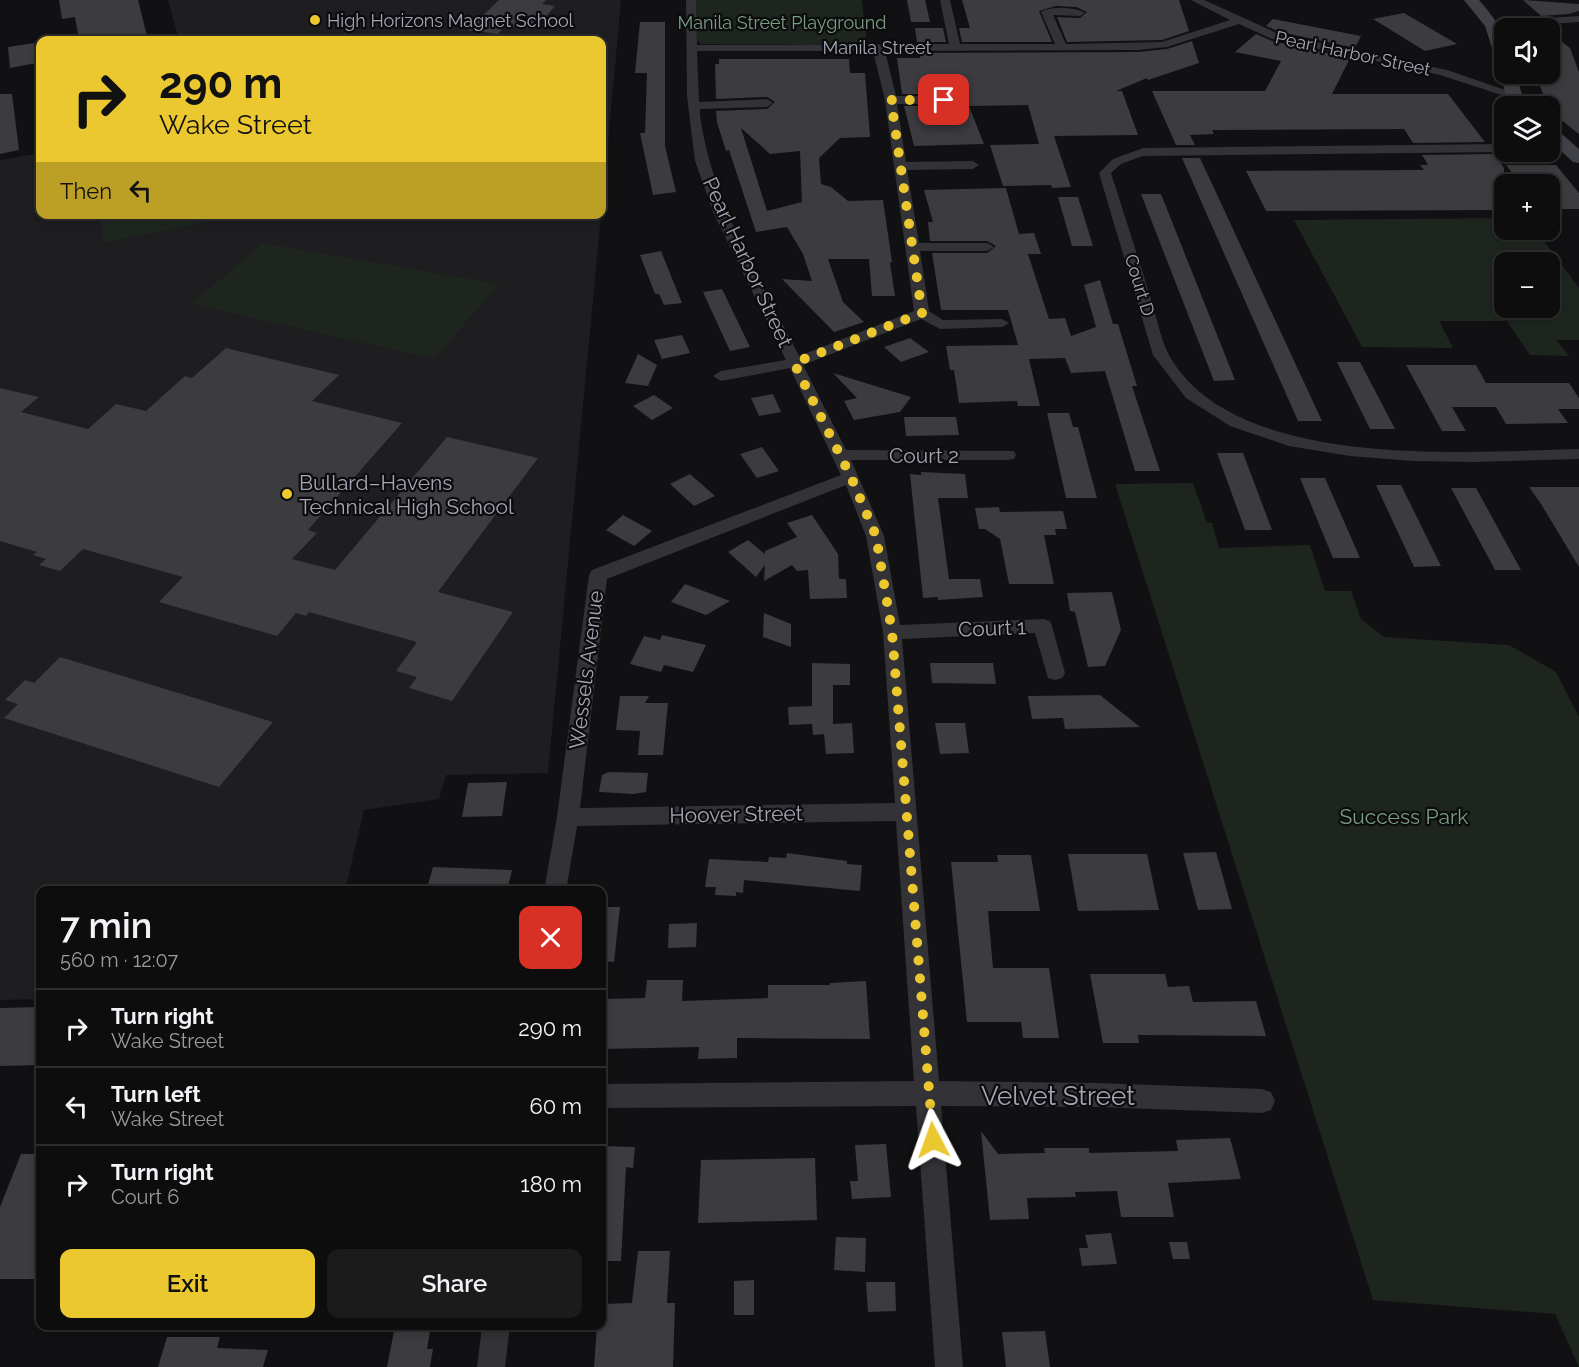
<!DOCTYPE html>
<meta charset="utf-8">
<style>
:root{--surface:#0d0d0e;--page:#1b1b1c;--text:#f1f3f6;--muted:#9a9c9e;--line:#2d2d2e;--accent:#ecc830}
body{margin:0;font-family:Raleway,sans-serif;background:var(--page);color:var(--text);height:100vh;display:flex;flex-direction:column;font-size:22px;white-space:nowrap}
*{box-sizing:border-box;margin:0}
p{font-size:20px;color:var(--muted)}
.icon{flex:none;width:33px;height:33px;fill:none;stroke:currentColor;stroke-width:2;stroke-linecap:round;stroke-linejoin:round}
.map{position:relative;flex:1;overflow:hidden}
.side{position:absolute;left:36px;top:886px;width:570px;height:444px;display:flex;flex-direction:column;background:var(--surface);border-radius:12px;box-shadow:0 3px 9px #0003,0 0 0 2px var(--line)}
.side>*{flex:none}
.guide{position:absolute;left:36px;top:36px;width:570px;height:183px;border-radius:12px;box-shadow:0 3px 9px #0003,0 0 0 2px var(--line);background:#ecc830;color:#111;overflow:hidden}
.controls{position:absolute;left:1494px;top:18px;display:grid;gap:12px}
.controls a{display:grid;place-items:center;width:66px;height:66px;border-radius:12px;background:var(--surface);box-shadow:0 3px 9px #0003,0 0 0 2px var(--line);font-size:30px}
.pin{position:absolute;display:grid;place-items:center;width:51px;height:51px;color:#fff;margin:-26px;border-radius:12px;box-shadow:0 3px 9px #0006}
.me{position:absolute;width:66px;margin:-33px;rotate:356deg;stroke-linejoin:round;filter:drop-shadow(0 0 4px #0008)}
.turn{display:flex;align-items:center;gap:21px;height:126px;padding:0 24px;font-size:27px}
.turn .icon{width:78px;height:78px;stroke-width:2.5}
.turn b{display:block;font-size:42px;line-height:51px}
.then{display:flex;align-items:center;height:57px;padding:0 24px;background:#0003;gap:12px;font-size:22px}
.round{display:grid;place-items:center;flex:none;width:63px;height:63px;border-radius:12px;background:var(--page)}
.overview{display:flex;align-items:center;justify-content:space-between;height:102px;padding:0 24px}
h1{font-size:36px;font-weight:600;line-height:45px}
.action{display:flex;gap:12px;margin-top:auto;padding:12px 24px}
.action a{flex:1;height:69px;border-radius:12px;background:var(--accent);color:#111;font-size:24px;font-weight:600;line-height:69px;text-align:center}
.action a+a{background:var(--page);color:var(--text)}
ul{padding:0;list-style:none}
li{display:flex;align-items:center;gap:18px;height:78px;padding:0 24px;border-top:2px solid var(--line)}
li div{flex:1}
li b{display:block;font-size:22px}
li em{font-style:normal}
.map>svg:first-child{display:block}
.built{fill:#1e1d20}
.green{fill:#1e251f;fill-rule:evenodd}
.building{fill:#3b3b40;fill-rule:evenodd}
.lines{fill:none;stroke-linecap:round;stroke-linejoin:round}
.street{fill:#323237;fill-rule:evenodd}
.secondary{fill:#404147;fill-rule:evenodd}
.route{stroke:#ecc830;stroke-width:10;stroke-dasharray:0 18}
.poi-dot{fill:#ecc830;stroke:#0c0c0e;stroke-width:2}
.labels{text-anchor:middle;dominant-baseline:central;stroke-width:4.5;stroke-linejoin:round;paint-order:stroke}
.far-poi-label{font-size:18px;fill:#a3a5b3;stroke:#0c0c0e;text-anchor:start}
.far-park-label{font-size:18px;fill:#7a9e81;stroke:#0c0c0e}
.far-street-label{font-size:18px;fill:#a3a5b3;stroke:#0c0c0e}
.street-label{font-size:21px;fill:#a3a5b3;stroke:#0c0c0e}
.poi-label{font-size:21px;fill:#a3a5b3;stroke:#0c0c0e;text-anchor:start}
.park-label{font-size:21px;fill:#7a9e81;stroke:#0c0c0e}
.near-street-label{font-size:26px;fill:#a3a5b3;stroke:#0c0c0e}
</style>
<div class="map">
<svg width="1579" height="1367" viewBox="0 0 1579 1367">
<rect width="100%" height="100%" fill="#111113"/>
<g class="built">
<path d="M168,0H621L602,209V40H179Z"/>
<path d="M40,153V214L601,215L548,773L446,775L439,799L364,810L345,891H40V999L0,1000V160Z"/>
</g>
<g class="green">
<path d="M696,0H862L867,44H701L697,40Z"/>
<path d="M99,214H242V215L104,243Z"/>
<path d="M448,214H540V215L539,219H447Z"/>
<path d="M1504,218V230H1536L1579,288V340H1556L1569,356L1530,355L1507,321H1439L1453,348L1362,347L1294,220ZM1550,262V308H1504V262Z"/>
<path d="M263,243L499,284L434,359L191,304Z"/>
<path d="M1193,483L1207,523H1212L1219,548L1310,545L1325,591H1351L1361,619L1384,637L1509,645L1556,672L1579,717V1367L1555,1314L1373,1300L1115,484Z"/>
</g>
<g class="building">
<path d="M59,0H138L148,40H79L75,17L62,19Z"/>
<path d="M499,0H546L542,4L555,6L535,29L505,26L498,34L468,30Z"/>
<path d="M907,0H925L930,22H911Z"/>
<path d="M962,0H1179L1189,31L1162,40L1067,42L1057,17L1080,18L1087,12L1076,7L1056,6L1039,11L1052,42H962L959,28H970Z"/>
<path d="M1523,0L1579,4V11L1569,14L1541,16Z"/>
<path d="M1404,13L1457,44L1425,51L1373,19Z"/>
<path d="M1273,19L1361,36L1355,48L1280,32L1266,26Z"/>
<path d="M640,22H665V146L676,192L653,195L644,152L640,133H645L647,73H635Z"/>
<path d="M915,28H943L946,42H917Z"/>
<path d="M1550,33L1570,48L1579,72V134L1556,116L1550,115V106H1547L1536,74H1550Z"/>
<path d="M1256,34L1272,41L1350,58L1332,94H1448L1485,142L1413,143L1404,129L1212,130L1214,134L1190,135L1195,145H1176L1152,91H1265L1281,61L1235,52Z"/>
<path d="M1192,41L1199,63L1148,80L1147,78L1116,91H1122L1138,135L1054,136L1071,187L1052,188L1051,185L1003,186L990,145L1039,144L1028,105L969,106L984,144L914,146L904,106H944L952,99L944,94H902L897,58H920L919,53L1138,52L1167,49Z"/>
<path d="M34,43L37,63L10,68L8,47Z"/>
<path d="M719,59H849L850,73H865L870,137L840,138L819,158L821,184L831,187L848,201L883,200L892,262L890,263L895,296H872L869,259H828L843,302L864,322L834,332L782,279L812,281L803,254L787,227L756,232L729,150L726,151L717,122L716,111L767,109L775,102L767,97L716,99L715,64H719ZM741,128L770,154L800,151L802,202L767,211Z"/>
<path d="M0,94H12L19,150L0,154Z"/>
<path d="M1494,154L1504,168V210L1266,211L1246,171L1424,170L1420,165H1428L1422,155Z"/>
<path d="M1182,158H1200L1322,421H1298Z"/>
<path d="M1506,165H1556L1579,193V209H1562L1550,192V184H1521Z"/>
<path d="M1006,188L1019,234L1034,233L1041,254H1028L1049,319L1065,318L1071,336L1096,327L1084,285L1100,280L1113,324H1118L1137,386H1132L1160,471H1135L1105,371L1071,373L1065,358L1029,359L1040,406H1018L1017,401L959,403L954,370H950L946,346L1018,345L1008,310H941L932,253H987L996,246L987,241H930L928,222H933L924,190Z"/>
<path d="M1141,194H1161L1235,380L1214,381Z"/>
<path d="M1058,197H1078L1093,246H1072Z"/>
<path d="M661,251L682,303L664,305L659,294H655L640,255Z"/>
<path d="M722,289L737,320L750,347L730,351L703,292Z"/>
<path d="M682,335L690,353L662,359L654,340Z"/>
<path d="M910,338L929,352L901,362L884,347Z"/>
<path d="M226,348L339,375L312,401L402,423L308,530L317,533L292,559L335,570L447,437L538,458L438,592L513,612L452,701L409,688L417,677L396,671L417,642L309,612L306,616L296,613L277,636L159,602L183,577L83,549L60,571L39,565L46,559L33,555L37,552L0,541V388L39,397L21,412L88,429L116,404L146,411L185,376L192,378Z"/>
<path d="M638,354L657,365L648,386L625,383Z"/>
<path d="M1337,362H1360L1395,429H1370Z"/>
<path d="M1406,365H1476L1486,383H1569L1579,398V409H1558L1568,423L1506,424L1496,407H1452L1466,431H1442Z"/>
<path d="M833,373L911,397L900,412L854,420L844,401L857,398Z"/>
<path d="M773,394L781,412L759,416L751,398Z"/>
<path d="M654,395L673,408L652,420L633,406Z"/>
<path d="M1047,413H1069L1073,427H1078L1097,498H1066Z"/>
<path d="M904,417H956L959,435L906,436Z"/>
<path d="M762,447L779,471L757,478L740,454Z"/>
<path d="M1217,453H1243L1272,530H1245Z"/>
<path d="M921,472L965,474L968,498H938L949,579H980L983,597L938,600V597L923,598L910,474L921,475Z"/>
<path d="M690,474L715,496L694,506L670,484Z"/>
<path d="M1300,478H1325L1360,558H1333Z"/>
<path d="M1376,485H1401L1441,566L1414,567Z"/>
<path d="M1529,487H1579V567L1541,504Z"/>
<path d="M1451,488H1476L1521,570H1495Z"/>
<path d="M999,507L1000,512L1063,511L1067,529H1055L1056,535H1044L1054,584H1009L1000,539L985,529H979L975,508Z"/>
<path d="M623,515L652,531L634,546L606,530Z"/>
<path d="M812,515L838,554L839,579H846L847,598L810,599L808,570L797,571L792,565L764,581L765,565L756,577L728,552L748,540L765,554V551L797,537L787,523Z"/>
<path d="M685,584L730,601L706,615L671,602Z"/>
<path d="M1112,592L1121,630L1105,666L1088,667L1075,612L1070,611L1067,593Z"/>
<path d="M764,613L791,624V647L763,637Z"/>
<path d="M662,635L706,645L693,672L664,665L661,672L630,664L644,636L660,640Z"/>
<path d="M60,657L149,684L273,722L219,787L4,718L18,704L5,700L25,680L34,683Z"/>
<path d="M812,663L850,664V685H833V724L852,723L854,753L826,754L824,734L813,735L812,724L789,725L788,707L812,706Z"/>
<path d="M930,663H993L996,684L932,683Z"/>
<path d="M1100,695L1140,727L1065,729L1063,718L1032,719L1028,696Z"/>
<path d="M620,696H649L645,703H668L663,755H638L640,731L616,730Z"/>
<path d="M935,723H965L969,753L940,754Z"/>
<path d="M609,772L648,773L646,792L633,794L599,792L602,775Z"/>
<path d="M507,782L502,816L462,817L468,783Z"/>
<path d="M1216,852L1232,909L1198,910L1183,853Z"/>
<path d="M787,853L847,861V864L862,865L860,891L744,880L743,893L736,892V896L715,895L716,887H705L709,859L768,862L769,857L786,858Z"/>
<path d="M1068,854H1147L1159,910L1078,911Z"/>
<path d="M997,855H1031L1040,911H988L993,968H1049L1059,1038H1023L1021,1022H967L951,862H998Z"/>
<path d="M433,867L512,870L507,891L427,888Z"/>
<path d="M602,907H620L614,962L602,961Z"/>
<path d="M697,923L696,947L668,948L669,924Z"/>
<path d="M1090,974H1165L1168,987L1189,986L1193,1002L1256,1001L1266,1036L1138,1035L1139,1043H1103Z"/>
<path d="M647,980H683L682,1001L768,998V985H830V983L866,981L870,1039L737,1038V1058L698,1059L699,1047L602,1049V999L645,998Z"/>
<path d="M40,1007V1065L0,1066V1008Z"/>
<path d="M981,1131L998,1154L1045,1153L1044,1148H1089V1153L1178,1151L1176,1140L1230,1138L1241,1179L1168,1183L1174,1217H1121L1117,1191L1075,1192L1076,1197L1027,1198L1029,1219L990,1220Z"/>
<path d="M886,1144L891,1197L852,1199L850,1181H858L855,1145Z"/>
<path d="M602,1146L635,1147L633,1168L626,1167L621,1261H602Z"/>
<path d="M21,1154H40V1279H0V1207Z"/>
<path d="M815,1158L817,1220L698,1223L701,1160Z"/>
<path d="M1111,1233L1117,1264L1082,1266L1079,1248H1088L1085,1235Z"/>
<path d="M836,1237L866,1238L865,1272L834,1270Z"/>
<path d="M1169,1242H1187L1190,1259H1173Z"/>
<path d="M638,1251H670L667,1303H675L673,1367H594L597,1326H602V1304L632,1303Z"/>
<path d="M754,1280V1315H734V1281Z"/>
<path d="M866,1282H895L896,1311L868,1312Z"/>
<path d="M395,1326H431L427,1349H433L430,1367H387Z"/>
<path d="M1045,1331L1050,1367H1006L1002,1332Z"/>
<path d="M167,1337H220L217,1348L268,1350L263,1367H158Z"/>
</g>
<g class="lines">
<g class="street">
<path d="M686,0H696L697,45L949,44L940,0H950L960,44H1055L1041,12C1049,6 1077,7 1085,13L1080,16L1053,15L1066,44L1162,42L1230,20L1191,0H1204L1279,34L1447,70L1520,95L1514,99L1440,75L1272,39L1239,24L1167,47L1138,50L885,51L896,96H944L950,100L944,104H897L906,162L973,161L979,165L973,169L907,170L919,243H987L994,247L987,251H920L929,311L943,320L1002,319L1009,323L1002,327L940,329L921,319L803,365L846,450L1014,451L1016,455L1014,459L1008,460H851L884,536L900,625L1043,619L1050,621L1052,626L1065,673L1062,678L1055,680L1048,678L1035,633L902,639L939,1081L1097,1083L1262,1089L1271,1092L1275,1101L1271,1110L1262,1113L1097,1107L941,1106L963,1367H935L916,1106L602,1108V1084L914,1081L896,821L577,826L566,891H544L557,817L589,575L592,570L841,475L790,368L721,381L713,376L721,371L786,360L714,214L695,161L687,96ZM697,51H873L885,100L914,311L799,356C760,279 712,202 700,115V109L767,107L773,103L767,99L699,102ZM846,485L866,536L883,632L895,803L580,808L607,579Z"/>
<path d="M1579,16V22L1492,28L1487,25L1492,22Z"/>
<path d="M1550,143H1565L1571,147L1565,151H1550Z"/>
<path d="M1504,144V152L1143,156L1121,164L1111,173C1125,217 1139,260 1152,303C1157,319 1161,340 1169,355C1233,471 1466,452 1579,449V459L1474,462L1413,461L1350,456L1289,446L1230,426L1186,398L1153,355L1099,173L1113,159L1143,148Z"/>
<path d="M482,1326H510L505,1367H477Z"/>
</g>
<g class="secondary">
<path d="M1464,0H1479C1501,26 1504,30 1504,65L1496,60L1485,26Z"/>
<path d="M1504,70V74H1516L1522,95L1530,106H1514L1506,95L1500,74Z"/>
<path d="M1550,128L1556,129L1579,149V163L1573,162L1550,141Z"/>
</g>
</g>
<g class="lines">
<path class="route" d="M933,1140L892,632L876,536L851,477L794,363L922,313L891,100H944"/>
</g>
<g class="poi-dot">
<circle cx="315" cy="20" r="6"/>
<circle cx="287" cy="494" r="6"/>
</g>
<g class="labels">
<g class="far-poi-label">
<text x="327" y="20">High Horizons Magnet School</text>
</g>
<g class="far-park-label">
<text x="782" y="22">Manila Street Playground</text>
</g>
<g class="far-street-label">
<text x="877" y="47">Manila Street</text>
<text transform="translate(1353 53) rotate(12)">Pearl Harbor Street</text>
<text transform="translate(1140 285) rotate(73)">Court D</text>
</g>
<g class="street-label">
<text transform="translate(748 262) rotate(65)">Pearl Harbor Street</text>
<text x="924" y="455">Court 2</text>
<text transform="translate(992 628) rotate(-2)">Court 1</text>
<text transform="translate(586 670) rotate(-83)">Wessels Avenue</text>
<text transform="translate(736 814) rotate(-1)">Hoover Street</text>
</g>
<g class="poi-label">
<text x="299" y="482">Bullard–Havens<tspan x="299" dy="24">Technical High School</tspan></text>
</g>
<g class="park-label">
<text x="1404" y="816">Success Park</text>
</g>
<g class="near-street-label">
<text x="1058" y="1096">Velvet Street</text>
</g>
</g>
</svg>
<div class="controls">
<a><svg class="icon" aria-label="sound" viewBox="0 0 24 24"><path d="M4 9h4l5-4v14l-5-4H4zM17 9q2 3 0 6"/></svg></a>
<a><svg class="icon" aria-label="layers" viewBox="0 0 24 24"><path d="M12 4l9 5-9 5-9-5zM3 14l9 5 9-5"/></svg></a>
<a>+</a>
<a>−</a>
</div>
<div class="pin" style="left:944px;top:100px;background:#d93025"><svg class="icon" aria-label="arrive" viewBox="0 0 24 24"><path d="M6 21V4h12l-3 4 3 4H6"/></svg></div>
<svg class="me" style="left:933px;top:1140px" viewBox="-20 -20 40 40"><path d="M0-17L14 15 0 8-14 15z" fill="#ecc830" stroke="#fff" stroke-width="4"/></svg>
<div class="guide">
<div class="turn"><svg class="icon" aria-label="right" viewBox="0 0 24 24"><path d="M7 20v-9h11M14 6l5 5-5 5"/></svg><div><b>290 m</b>Wake Street</div></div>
<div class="then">Then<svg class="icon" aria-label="left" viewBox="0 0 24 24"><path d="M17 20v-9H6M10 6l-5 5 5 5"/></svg></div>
</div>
<section class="side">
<div class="overview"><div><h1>7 min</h1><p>560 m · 12:07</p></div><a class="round" style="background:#d93025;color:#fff"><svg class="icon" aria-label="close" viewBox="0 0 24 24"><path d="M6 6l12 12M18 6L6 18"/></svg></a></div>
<ul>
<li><svg class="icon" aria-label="right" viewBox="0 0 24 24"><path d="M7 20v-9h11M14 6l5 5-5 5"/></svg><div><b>Turn right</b><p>Wake Street</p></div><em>290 m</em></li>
<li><svg class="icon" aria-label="left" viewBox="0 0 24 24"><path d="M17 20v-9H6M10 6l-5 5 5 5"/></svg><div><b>Turn left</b><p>Wake Street</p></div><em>60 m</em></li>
<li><svg class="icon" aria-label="right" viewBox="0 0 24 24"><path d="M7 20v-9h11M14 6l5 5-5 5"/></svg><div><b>Turn right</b><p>Court 6</p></div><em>180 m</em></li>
</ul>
<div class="action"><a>Exit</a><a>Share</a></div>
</section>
</div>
